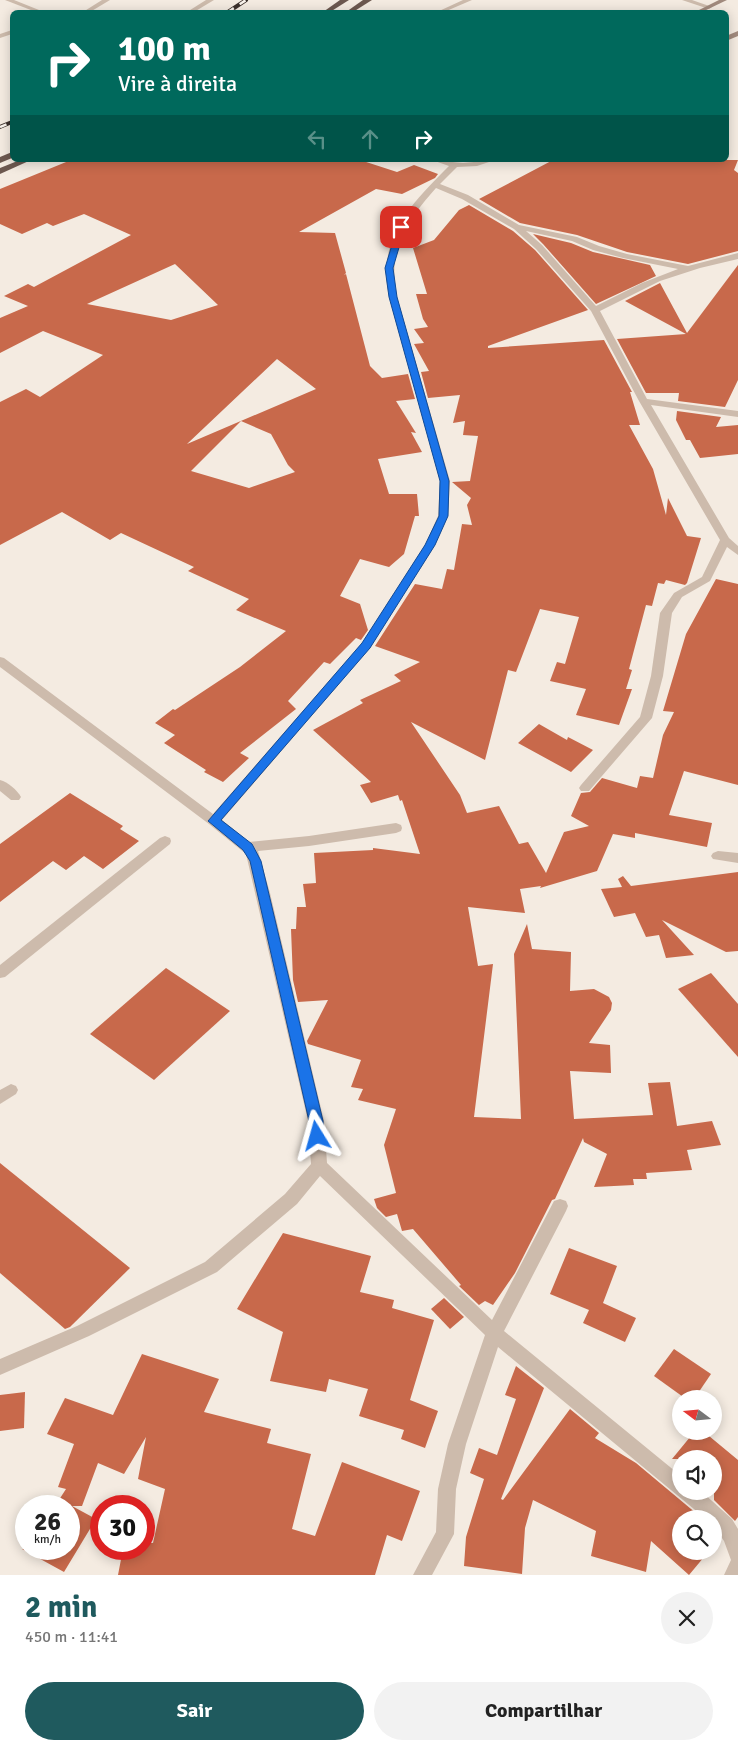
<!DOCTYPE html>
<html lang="pt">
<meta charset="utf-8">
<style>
:root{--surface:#fff;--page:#f2f2f2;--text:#222;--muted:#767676;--accent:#1f5a5e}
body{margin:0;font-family:Signika,sans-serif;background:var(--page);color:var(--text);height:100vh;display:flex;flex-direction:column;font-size:19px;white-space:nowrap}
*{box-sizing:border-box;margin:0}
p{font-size:16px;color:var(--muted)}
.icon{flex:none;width:28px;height:28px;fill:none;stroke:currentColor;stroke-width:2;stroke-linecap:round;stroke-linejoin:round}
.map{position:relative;height:1575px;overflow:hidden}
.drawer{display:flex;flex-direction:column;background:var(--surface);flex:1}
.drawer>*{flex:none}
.guide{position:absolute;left:10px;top:10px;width:719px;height:152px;border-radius:8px;box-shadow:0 2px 12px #0003;background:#00695c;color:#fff;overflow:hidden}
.needle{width:32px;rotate:286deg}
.controls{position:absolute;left:672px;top:1390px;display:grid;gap:10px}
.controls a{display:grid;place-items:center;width:50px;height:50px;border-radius:50%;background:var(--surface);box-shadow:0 2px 12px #0003;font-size:25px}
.speed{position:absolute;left:15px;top:1495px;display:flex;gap:10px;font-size:25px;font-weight:700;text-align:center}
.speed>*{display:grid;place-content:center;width:65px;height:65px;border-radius:50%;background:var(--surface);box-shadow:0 2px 12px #0003;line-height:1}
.speed small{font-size:12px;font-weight:400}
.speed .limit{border:8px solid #d22;background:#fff;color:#111}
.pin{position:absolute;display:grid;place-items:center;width:42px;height:42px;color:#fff;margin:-21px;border-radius:10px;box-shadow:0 2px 8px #0006}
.me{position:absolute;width:55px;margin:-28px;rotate:352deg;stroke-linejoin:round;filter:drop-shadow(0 0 4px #0008)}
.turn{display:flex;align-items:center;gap:18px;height:105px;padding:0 25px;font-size:22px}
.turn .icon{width:65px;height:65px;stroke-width:2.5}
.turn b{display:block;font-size:35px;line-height:42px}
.lanes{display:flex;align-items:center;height:48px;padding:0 25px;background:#0003;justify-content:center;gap:25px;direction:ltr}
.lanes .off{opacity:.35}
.round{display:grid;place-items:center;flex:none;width:52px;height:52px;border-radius:26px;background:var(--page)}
.head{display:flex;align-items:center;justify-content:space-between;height:85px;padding:0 25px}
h1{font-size:30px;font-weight:700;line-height:38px;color:var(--accent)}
.primary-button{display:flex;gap:10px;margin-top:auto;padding:10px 25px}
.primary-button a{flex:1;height:58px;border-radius:30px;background:var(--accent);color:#fff;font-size:20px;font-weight:700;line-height:58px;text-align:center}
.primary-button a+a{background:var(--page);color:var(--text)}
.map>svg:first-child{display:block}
.building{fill:#c8694b;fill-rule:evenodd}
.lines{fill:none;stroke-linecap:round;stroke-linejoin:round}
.service{fill:#cdbbac;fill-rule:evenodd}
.minor{fill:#cdbbac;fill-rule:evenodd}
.tertiary{fill:#cdbbac;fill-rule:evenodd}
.secondary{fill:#a18a7d;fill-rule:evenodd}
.trunk{fill:#6c584f;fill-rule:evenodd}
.rail-casing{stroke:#3b302b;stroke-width:4}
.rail{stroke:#fbf5ee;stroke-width:2.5;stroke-dasharray:7;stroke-linecap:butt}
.route{fill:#1a73e8;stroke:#114b97}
</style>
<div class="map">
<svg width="738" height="1575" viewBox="0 0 738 1575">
<rect width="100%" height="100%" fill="#f4ebe1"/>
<g class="building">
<path d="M71,160H360L397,172L414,165L438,174L435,178L402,194L376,189L299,232L335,233L346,273L344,275L346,274L370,366L382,378L408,374L415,399L396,401L416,433L411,432L422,452L378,459L389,494H417L419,516H415L404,554L389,567L360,559L340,596L360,604L368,630L361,640L356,638L330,664L324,662L288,701L296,709L240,753L249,758L223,782L204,772L206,770L164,743L175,735L155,723L173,709L175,710L240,667L286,631L236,610L249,599L188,571L194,567L121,533L110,540L62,512L0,545V402L26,389L40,397L103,355L43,331L0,353V318L28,306L4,296L28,284L34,287L131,235L84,214L53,226L47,223L22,234L0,224V189ZM175,264L218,305L171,320L87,304ZM277,359L316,389L187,444ZM241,421L271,434L288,465L295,472L249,488L191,471Z"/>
<path d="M553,160H738L734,170L738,173V251L688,264L627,252L577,235L520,223L479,199Z"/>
<path d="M469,205L513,231L535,250L588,310L488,346V348L604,340L632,392H630L640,425H629L653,469L666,515L668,498L687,536L701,538L687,583L685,585L666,580L664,584L658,583L652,606L646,605L629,669L632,670L626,689H632L619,725L576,715L586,689L550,681L557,662L565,664L579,617L540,609L516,672L508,670L485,760L411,722L460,795L467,813L499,806L519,844L528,842L546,873L564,832L589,826L571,816L581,793L590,792L602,778L637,788L640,776L653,778L663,735L674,712L663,711L686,634L716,579L738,584V785L684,771L669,815L712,823L707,847L635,833V838L613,834L597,871L540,888L541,886L520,889L525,913L468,907L478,966L493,964L474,1117L521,1119L514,954L527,924L532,949L571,952L570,991L594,989L609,997L612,1003L611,1010L589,1043L610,1045L611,1073L570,1071L574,1119L653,1115L648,1083L670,1082L677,1126L712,1121L721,1145L687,1150L692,1170L646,1173L647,1179H633L634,1185L594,1187L607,1154L584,1142L583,1138L555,1199L552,1200L515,1273L493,1305L485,1301L479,1305L459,1286L461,1285L413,1229L402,1231L397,1214L386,1217L377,1208L374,1199L396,1193L384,1145L396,1109L358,1100L363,1089L351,1087L361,1060L308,1044L307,1041L328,1000L298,1002L293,980L291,929H296L297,907H306L303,884L316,883L314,853L373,850V848L420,854L402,800L400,801L398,795L371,803L360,785L371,782L313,730L363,703L360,700L401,681L394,675L420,662L375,646L415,584L442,589L447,569L454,570L462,524L472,525L467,505L471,498L452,482L470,481L478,436L463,435L465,421L453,423L460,395L428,398L421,372L429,371L414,344L424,343L414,329L428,327L423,319L416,294H427L413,248L434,240L459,210Z"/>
<path d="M533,234L571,243L593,252L650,265L656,276L596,304L543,244Z"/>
<path d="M738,265V380L725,407L678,401L679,393H646L617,339L686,334L625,301L660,283L687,333Z"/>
<path d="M677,411L721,417L716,427L738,425V454L700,458L690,440H686L676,420Z"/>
<path d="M539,724L567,740L568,737L593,750L571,772L518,743Z"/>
<path d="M70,793L123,826L120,829L139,841L103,869L84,856L66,870L53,861L0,902V844Z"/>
<path d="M738,872V951L726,952L662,920L694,955L666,958L659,935L646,937L635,913L614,917L601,889L622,887L618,879L623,876L631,886Z"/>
<path d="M166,968L230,1011L154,1080L90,1034Z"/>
<path d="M711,973L738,1004V1057L678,989Z"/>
<path d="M0,1163L130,1268L70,1327L65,1329L0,1273Z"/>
<path d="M283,1233L371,1256L360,1292L394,1300L392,1308L434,1320L410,1400L438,1411L425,1448L401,1439L404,1430L359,1416L368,1389L329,1379L326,1392L270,1381L283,1332L237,1309Z"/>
<path d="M569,1248L617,1266L603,1303L636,1318L625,1342L583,1323L589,1310L550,1294Z"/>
<path d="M444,1298L464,1317L450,1329L431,1309Z"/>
<path d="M674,1349L711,1374L694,1399H686L654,1376Z"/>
<path d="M142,1354L219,1379L204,1412L271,1429L267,1443L311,1454L292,1529L315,1536L342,1462L420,1491L402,1541L387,1535L375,1575H118L123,1549H144V1542L153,1543L165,1489L138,1479L146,1437L124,1474L98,1463L82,1506H72L96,1519L64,1572L22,1549H69V1506H55L66,1489L58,1487L74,1444L47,1434L65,1398L113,1415Z"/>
<path d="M516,1366L544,1388L501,1499L503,1500L570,1409L599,1433L595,1438L636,1463L703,1519H681V1551H709L689,1575L651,1541L646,1572L591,1556L596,1531L533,1500L525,1528L522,1574L464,1566L466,1537L484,1479L470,1473L479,1448L497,1455L516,1399L505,1395Z"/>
<path d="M25,1392L24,1428L0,1431V1395Z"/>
<path d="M695,1431H703L738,1460V1517L735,1521L714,1500V1459H672Z"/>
</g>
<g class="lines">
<g class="service">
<path d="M102,0H110L90,12H83Z"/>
<path d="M206,0H214L194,12H187Z"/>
<path d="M682,0H692L712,7L709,9Z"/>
<path d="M0,780C8,782 17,790 21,797L19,800H11L0,791Z"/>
<path d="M165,836L170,838L171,841L170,844L5,977L0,978V965L160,838Z"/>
<path d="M11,1084L16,1086L18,1090L16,1094L0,1104V1090Z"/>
</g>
<g class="minor">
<path d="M463,0H472L444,12H437Z"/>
<path d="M432,160L463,163L495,160L477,166L457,167L440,184L468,195L519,225L577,237L599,246L627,254L688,266L738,253V259L700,268L660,281L600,311L647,399L738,411V417L651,405L729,538L738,546V555L727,547L710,581L682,597L672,613L663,676L652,718L589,791H581L579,788L581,785L640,717L651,676L660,613L674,593L702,577L720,540L639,401L591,311L536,249L514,229L462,199L436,188C406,222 387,250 397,297L450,481L448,516L435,545L370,648L222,820L249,842L309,836L396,823L401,825L402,828L401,831L396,833L309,846L258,851L270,893L324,1121L327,1163L492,1320L554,1201L560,1199L566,1201L568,1206L566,1211L504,1331L681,1476V1491H701L732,1519L738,1529V1575H724L731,1560L724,1541L714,1526V1519H706L498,1347L466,1444L456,1489L454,1534L432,1575H413L436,1532L438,1489L448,1444L485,1335L320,1176L297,1204L217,1272L89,1336L0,1375V1359L77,1326L205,1262L285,1194L311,1164L308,1121L246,854L209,824L0,667V657L4,658L213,814L362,643L425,545L438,516L440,481L389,297C376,239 411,204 449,166ZM526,231L572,241L593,250L623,258L678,269L642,283L596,306L542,245Z"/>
<path d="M718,851L738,853V863L713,859L711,856L713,853Z"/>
</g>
<g class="tertiary">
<path d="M5,0H14L44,12H36Z"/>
<path d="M12,30V34L0,38V34Z"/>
</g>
<g class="secondary">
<path d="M719,0H727L702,12H695Z"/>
<path d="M738,31V36L726,41V36Z"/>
</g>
<g class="trunk">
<path d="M340,0H349L330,12H323Z"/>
<path d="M363,0H372L353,12H346Z"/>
<path d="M12,152V158L0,163V157Z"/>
<path d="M20,160H31L0,174V168Z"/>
</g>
<defs>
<g id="rail">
<path d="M228,12L246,0"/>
<path d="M0,127L12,122"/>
</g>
</defs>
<use href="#rail" class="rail-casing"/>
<use href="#rail" class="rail"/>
</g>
<path class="route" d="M398,225L405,227L393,268L397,297L449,481L448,516L435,545L370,648L221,820L252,844L261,861L323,1121L324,1136L322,1140L317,1141L312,1140L309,1121L250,861L243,850L208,821L362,643L425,545L439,516L440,481L389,297L385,268Z"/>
</svg>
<div class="controls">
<a><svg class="needle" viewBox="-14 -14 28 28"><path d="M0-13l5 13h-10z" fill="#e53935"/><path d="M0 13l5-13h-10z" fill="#767676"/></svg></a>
<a><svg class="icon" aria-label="sound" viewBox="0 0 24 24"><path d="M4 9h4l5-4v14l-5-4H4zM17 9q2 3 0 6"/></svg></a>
<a><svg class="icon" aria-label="search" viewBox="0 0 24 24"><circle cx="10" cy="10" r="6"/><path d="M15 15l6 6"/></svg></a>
</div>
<div class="speed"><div>26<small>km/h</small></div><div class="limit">30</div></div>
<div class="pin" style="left:401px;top:227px;background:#d93025"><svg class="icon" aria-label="arrive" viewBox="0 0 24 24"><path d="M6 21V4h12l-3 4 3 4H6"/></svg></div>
<svg class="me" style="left:317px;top:1136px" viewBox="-20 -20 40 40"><path d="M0-17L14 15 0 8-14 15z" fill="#1a73e8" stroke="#fff" stroke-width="4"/></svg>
<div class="guide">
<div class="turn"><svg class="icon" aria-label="right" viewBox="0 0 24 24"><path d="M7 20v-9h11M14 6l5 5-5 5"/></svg><div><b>100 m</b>Vire à direita</div></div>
<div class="lanes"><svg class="icon off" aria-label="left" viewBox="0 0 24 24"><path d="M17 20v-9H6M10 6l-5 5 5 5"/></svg><svg class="icon off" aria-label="ahead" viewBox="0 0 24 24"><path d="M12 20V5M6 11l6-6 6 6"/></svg><svg class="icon" aria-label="right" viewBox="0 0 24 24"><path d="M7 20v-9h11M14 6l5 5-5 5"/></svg></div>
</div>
</div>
<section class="drawer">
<div class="head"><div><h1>2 min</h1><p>450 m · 11:41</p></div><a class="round"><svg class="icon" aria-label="close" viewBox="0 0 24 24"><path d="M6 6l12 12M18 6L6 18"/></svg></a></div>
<div class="primary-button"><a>Sair</a><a>Compartilhar</a></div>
</section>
